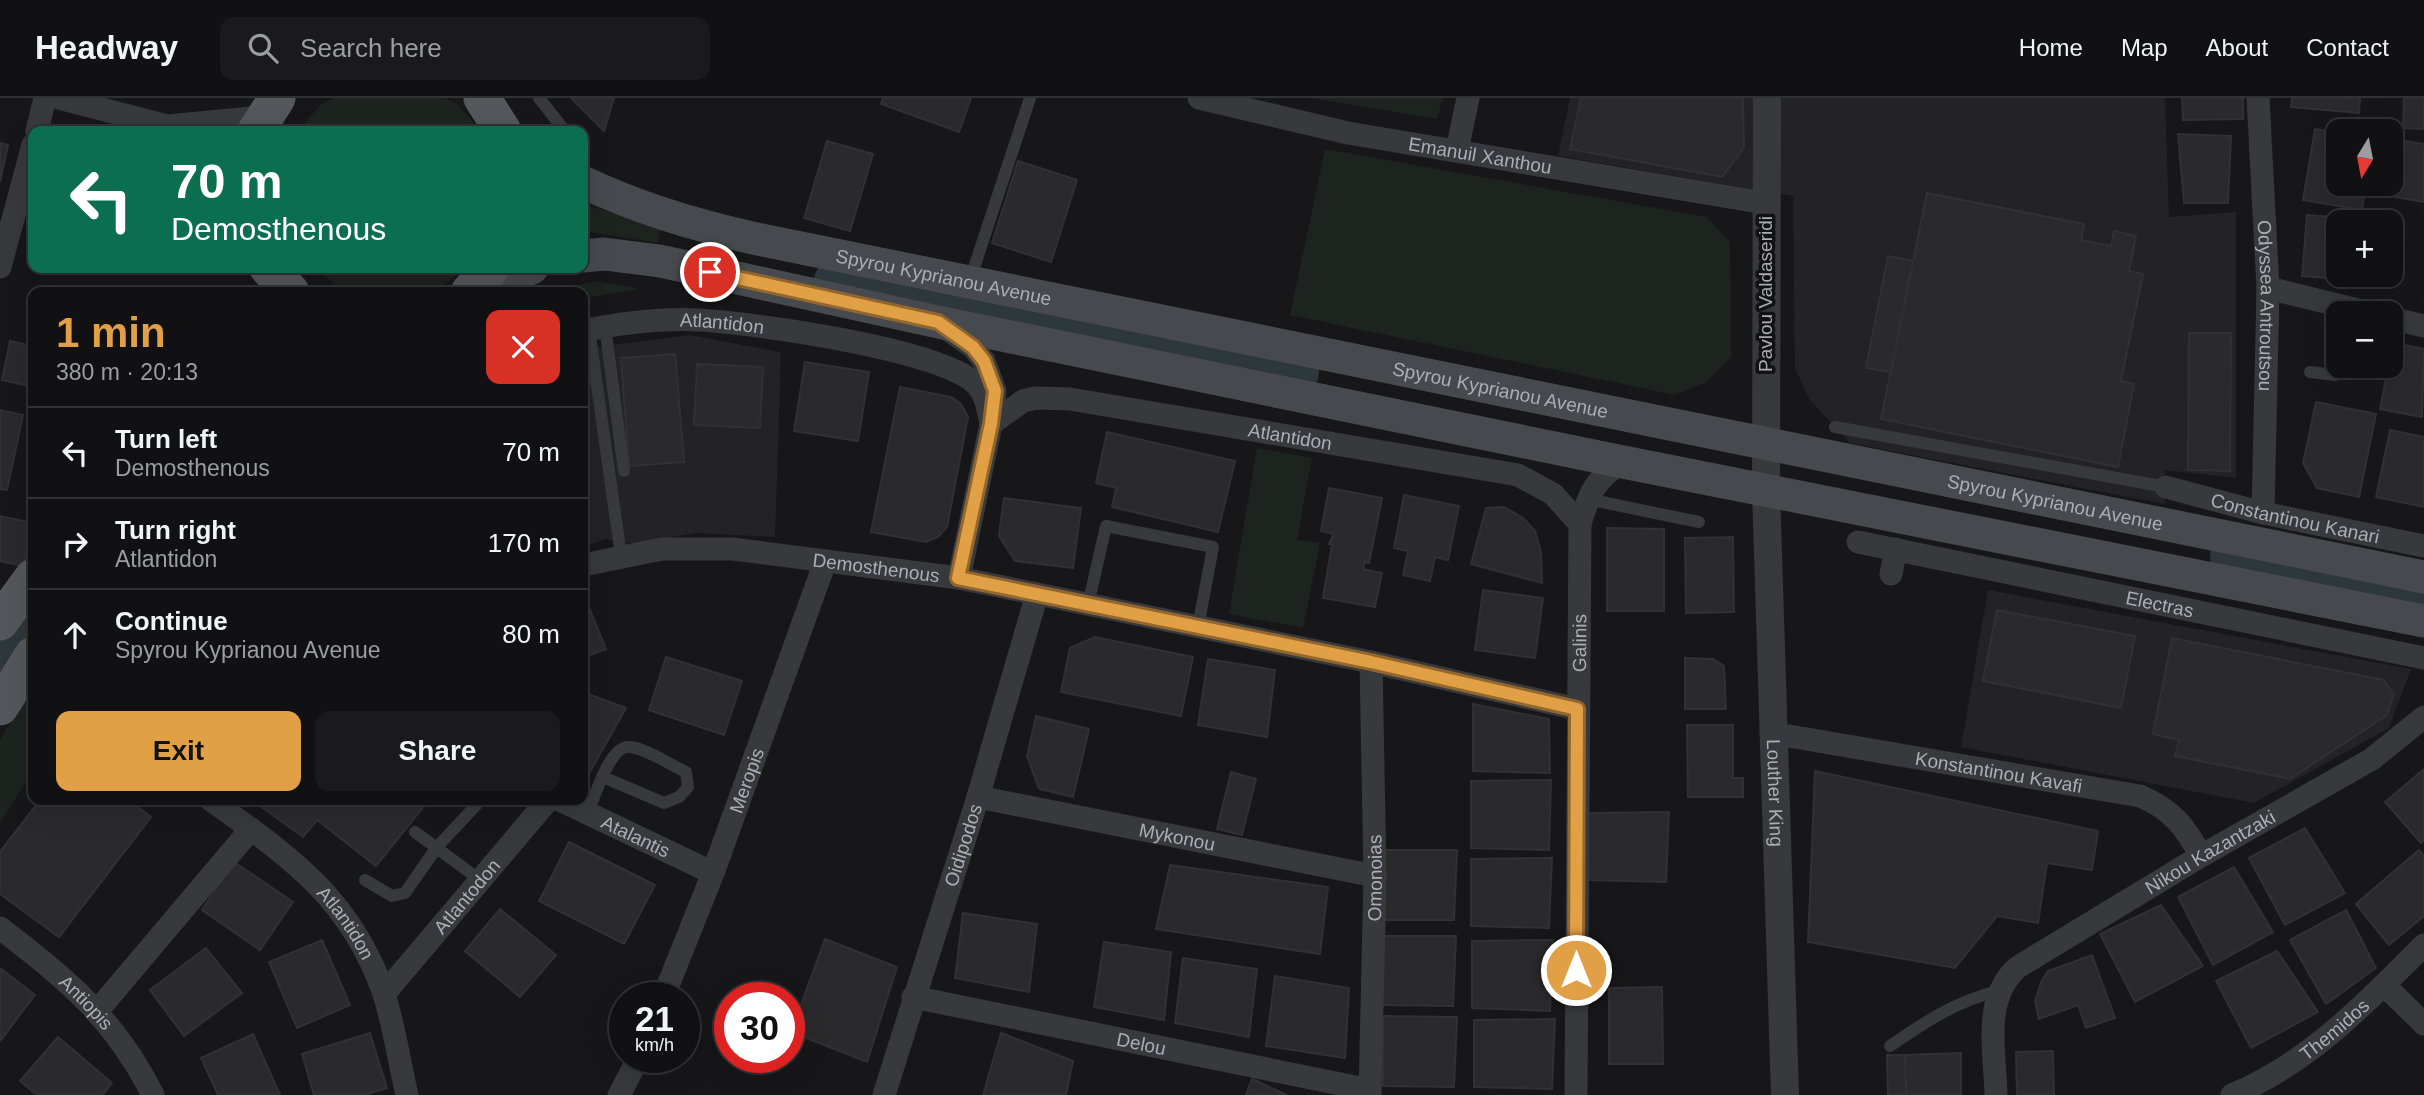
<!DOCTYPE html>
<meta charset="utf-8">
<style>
:root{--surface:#111113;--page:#1a1a1c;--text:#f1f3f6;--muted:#9c9da0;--line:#303133;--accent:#e19f46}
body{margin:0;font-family:Arial,sans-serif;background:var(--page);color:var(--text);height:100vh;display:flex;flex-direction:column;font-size:26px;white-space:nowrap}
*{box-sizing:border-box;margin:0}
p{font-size:23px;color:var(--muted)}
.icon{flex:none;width:38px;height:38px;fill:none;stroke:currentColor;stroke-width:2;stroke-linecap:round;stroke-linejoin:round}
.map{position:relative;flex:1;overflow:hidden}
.sheet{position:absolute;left:28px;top:189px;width:560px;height:518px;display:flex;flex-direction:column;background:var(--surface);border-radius:14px;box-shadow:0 7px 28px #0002,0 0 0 2px var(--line)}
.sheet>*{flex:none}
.guide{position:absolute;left:28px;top:28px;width:560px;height:147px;border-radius:14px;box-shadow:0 7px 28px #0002,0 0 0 2px var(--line);background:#0b6e4f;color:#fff;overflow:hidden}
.needle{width:46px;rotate:190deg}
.tools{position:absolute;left:2326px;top:21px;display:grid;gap:14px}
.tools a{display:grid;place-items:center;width:77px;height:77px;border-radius:14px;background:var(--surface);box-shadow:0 7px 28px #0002,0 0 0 2px var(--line);font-size:35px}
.speed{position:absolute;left:609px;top:884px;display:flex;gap:14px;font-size:35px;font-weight:700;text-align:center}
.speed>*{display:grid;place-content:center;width:91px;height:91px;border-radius:50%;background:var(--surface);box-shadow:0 7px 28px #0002,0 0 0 2px var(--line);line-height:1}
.speed small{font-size:18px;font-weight:400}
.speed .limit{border:10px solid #d22;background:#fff;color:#111}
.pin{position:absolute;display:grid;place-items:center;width:60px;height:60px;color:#fff;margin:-30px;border:4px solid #fff;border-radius:50%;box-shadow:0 2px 7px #0007}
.me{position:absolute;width:77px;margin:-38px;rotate:0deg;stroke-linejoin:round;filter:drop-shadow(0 0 5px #0008)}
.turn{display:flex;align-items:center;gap:24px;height:147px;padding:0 28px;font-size:32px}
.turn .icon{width:91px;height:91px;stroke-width:2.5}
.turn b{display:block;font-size:49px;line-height:60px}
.round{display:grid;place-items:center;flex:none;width:74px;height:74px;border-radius:14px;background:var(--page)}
.overview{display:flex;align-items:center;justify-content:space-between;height:119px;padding:0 28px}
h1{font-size:42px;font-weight:800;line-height:52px;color:var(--accent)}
.primary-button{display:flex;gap:14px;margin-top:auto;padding:14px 28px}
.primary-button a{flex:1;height:80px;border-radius:14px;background:var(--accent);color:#111;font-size:28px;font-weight:800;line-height:80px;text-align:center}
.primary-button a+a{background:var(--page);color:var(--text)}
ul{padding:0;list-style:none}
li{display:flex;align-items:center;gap:21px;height:91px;padding:0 28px;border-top:2px solid var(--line)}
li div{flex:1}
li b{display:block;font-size:26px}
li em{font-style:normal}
header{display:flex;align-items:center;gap:42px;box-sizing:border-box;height:98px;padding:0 35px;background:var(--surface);border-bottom:2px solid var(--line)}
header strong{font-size:33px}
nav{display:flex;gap:38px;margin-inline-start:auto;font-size:24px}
.search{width:490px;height:63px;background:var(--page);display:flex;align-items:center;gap:18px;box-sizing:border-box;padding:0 24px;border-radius:14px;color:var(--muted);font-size:26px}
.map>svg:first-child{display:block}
.built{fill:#232325}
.green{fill:#1d231e}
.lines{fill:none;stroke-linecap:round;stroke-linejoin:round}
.river{stroke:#2e373b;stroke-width:44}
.building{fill:#2a2a2c;stroke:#313134;stroke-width:2}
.service{stroke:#38393d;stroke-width:12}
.minor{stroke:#38393d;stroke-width:23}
.tertiary{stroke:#38393d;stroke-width:28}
.secondary{stroke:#46494d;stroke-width:33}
.primary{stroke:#54575c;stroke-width:37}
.route-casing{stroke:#92672e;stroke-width:18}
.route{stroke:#e19f46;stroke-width:12}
.labels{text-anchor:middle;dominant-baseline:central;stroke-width:7;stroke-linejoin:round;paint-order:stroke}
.street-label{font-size:19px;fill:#aaafb7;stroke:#121214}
</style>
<header>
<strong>Headway</strong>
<div class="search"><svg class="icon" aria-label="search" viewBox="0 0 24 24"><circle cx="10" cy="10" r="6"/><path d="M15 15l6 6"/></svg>Search here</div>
<nav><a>Home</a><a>Map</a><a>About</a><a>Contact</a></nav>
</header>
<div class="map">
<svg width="2424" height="997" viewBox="0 0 2424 997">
<rect width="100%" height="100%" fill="#171719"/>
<g class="built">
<path d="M1570,0H2165L2169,119L2236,114V380L2165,372V406L1850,345L1809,301L1795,270L1793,98L1558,58Z"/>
<path d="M689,237L781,254L775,439L695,435L633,446L605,441L583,449V251Z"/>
<path d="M1988,492L2411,571L2389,630L2254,705L1961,649Z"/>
</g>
<g class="green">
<path d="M333,0H445L457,6L481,33H297L321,7Z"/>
<path d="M1311,0H1443L1437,21Z"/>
<path d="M1325,51L1707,119L1730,144L1731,259L1706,284L1675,297L1290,217Z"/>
<path d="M583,106L661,130L657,145L583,133Z"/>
<path d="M313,170H466L441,189L425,194H354L338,188Z"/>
<path d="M598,183L640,191L583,200V194H542Z"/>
<path d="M1257,350L1312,360L1297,442L1320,445L1303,530L1229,516Z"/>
<path d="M23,603L33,610V672L0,725V642Z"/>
</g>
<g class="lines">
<g class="river">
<path d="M836,183L1297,274"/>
<path d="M2232,458L2424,497"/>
<path d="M0,569L27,528"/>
</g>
</g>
<g class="building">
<path d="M571,0H614L604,33Z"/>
<path d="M883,0H971L959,34L881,6Z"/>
<path d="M1581,0H1743L1744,50L1722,79L1570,51Z"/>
<path d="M2182,0H2243V21L2183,22Z"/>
<path d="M2292,0H2360L2359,15L2291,9Z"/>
<path d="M2404,0H2424V31L2403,30Z"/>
<path d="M2315,31L2338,35V86H2366L2362,112L2303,102Z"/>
<path d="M2178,36L2231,38L2228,105H2184Z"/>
<path d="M2399,42L2424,46V104L2389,98Z"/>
<path d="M827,43L873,56L850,133L804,120Z"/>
<path d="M0,45L8,47L0,84Z"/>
<path d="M1018,63L1077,82L1051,164L992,145Z"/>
<path d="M1927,95L2084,126L2081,142L2111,148L2114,133L2136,138L2129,173L2143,176L2121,283L2134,286L2118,369L1881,321Z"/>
<path d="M2307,117L2356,121V124H2338V177H2351V182L2302,178Z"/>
<path d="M1888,158L1913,163L1891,274L1866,270Z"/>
<path d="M2189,235H2231L2230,373L2188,372Z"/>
<path d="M10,243L33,248V289L2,282Z"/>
<path d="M2393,245L2424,251L2422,319L2380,311Z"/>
<path d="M675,256L684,364L629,368L621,260Z"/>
<path d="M805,264L869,274L858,343L794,333Z"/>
<path d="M697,266L763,269L760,330L694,327Z"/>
<path d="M583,287L589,324L583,326Z"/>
<path d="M900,289L951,299L961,306L968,319L947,429L938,439L926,444L871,434Z"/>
<path d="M2316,304L2376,316L2359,399L2317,390L2303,365Z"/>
<path d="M0,312L23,317L7,392L0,391Z"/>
<path d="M2390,332L2424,339V409L2376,399Z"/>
<path d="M1107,334L1235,363L1218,434L1112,409L1116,390L1096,385Z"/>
<path d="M1329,390L1382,400L1369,465L1365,464L1363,471L1382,475L1375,509L1323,500L1332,446H1329L1334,436L1321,433Z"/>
<path d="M1404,397L1459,408L1448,462L1435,459L1430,483L1403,477L1408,453L1394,450Z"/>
<path d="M1004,400L1081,410L1073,470L1015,463L999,438Z"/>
<path d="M1504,409L1523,420L1535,433L1541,454L1542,485L1471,466L1486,410Z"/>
<path d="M0,418L33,425L23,468L0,463Z"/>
<path d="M1607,430L1664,431V513H1607Z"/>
<path d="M1733,439L1734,514L1686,515L1685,440Z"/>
<path d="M1483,492L1543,500L1535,560L1475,552Z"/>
<path d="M585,500L606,551L583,560V501Z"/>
<path d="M1997,512L2135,538L2121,610L1983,583Z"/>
<path d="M1095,539L1193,559L1181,618L1061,594L1070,550Z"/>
<path d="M2172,540L2383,582L2394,596L2387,617L2290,681L2175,658L2179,642L2153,636Z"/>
<path d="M666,559L742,583L724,637L649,612Z"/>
<path d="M1685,560L1713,561L1724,568L1726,611H1685Z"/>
<path d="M1208,561L1275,572L1267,639L1198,627Z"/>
<path d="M583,594L626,610L587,679L583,677Z"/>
<path d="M1473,606L1549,621L1550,675L1473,673Z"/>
<path d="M1036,618L1089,631L1073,699L1039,691L1027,658Z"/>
<path d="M1687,627H1733V680H1743V699H1688Z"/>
<path d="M2424,671V742L2421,745L2385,704Z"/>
<path d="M1815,673L2098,733L2092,772L2047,765L2038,825L1997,818L1955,870L1808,844Z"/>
<path d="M1231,674L1256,681L1242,737L1217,731Z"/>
<path d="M1551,682L1549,752L1471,750V683Z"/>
<path d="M40,702H129L151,719L59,839L0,796V754Z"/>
<path d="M252,702H429L376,768L317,722L303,739Z"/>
<path d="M1669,714L1666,784L1588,782V715Z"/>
<path d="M2305,730L2345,795L2285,827L2249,760Z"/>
<path d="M569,744L655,787L624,846L539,803Z"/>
<path d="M1383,752H1457L1454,822H1382Z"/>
<path d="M2419,752L2424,758V818L2389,847L2356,806Z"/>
<path d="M1552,760L1549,830L1471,828V761Z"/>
<path d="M234,764L293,804L260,852L202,812Z"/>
<path d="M1170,767L1328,789L1320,856L1156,831Z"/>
<path d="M2234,769L2273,834L2213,867L2178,799Z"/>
<path d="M2161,807L2203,868L2135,904L2100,836Z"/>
<path d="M500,811L556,857L520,899L465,853Z"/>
<path d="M2346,812L2376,870L2326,906L2290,842Z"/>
<path d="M963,815L1037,826L1029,894L955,880Z"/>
<path d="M1382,838H1456L1453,908L1381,907Z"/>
<path d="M825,841L897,869L867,964L791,934Z"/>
<path d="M322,842L350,907L297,930L269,864Z"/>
<path d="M1553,842L1550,913L1472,910V843Z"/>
<path d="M1104,844L1171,854L1164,922L1094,909Z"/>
<path d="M206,850L242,895L184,938L150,892Z"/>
<path d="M2277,853L2318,914L2251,950L2216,883Z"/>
<path d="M2092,857L2115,920L2086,930L2078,907L2039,921L2035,903L2042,882L2048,873Z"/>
<path d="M1183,860L1257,871L1249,939L1175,925Z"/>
<path d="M0,870L35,897L0,943Z"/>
<path d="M1275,878L1349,890L1345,960L1266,948Z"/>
<path d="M1662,889L1663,966H1609V890Z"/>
<path d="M1383,918L1457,919L1454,989L1383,988Z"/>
<path d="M1555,921L1552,991L1474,989V922Z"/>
<path d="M370,935L387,990L364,997H314L302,956Z"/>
<path d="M1001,935L1073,963L1066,997H983Z"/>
<path d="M253,936L280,997H218L201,960Z"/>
<path d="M58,939L112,985L102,997H37L20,983Z"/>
<path d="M2053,953L2054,997H2017L2016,954Z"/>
<path d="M1961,955V997H1906L1905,957Z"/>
<path d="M1887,957H1905L1906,997H1888Z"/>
<path d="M1252,981L1287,997H1246Z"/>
</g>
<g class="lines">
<g class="service">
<path d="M539,0L565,33"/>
<path d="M970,182L1030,0"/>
<path d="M605,228L624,373"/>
<path d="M589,231L621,458"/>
<path d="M2310,274L2336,277L2342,268"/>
<path d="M1835,329L2166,389"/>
<path d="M1587,401L1699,424"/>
<path d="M1088,507L1106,428L1213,449L1198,529"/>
<path d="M588,715C594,700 610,646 630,649C648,651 670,667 686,674L688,689L679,699L664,705L603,679"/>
<path d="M415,734L480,782"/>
<path d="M365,782L392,798L405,795L437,749L481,702"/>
<path d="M1890,948C1925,924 1956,903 1998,893"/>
</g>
<g class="minor">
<path d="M59,0L167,28L262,19"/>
<path id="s1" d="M1199,0L1348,35L1765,105"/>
<path id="s2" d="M2258,0L2268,190L2263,415"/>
<path d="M37,33L45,0"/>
<path d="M1457,52L1468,0"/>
<path d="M0,169L33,47"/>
<path d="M2268,190L2370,215"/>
<path d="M2390,220L2424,228"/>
<path d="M946,230L973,249L984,263L995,293L991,326L959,480"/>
<path id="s3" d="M583,233C621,225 660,220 699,222C752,225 943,251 977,287C987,298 988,313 991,326"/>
<path id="s4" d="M991,326L1023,303L1035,300L1070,301L1518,377L1553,396L1580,426"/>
<path id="s5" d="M2166,389L2263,415L2424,448"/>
<path id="s6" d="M1858,444L2424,560"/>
<path id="s7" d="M583,467L662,451H733L959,480L1371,564L1578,611"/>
<path d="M1891,476L1896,451"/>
<path id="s8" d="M1771,635L2140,698C2171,711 2185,728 2201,758"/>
<path id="s9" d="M978,699L1375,778"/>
<path id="s10" d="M211,702C288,758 349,798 383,893C394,926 399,963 407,997"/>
<path id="s11" d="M560,702L713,775"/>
<path id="s12" d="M0,830C66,880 115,921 153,997"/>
<path d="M2384,887L2424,926"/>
<path id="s13" d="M384,896L548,702"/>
<path id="s14" d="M913,899L1370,992"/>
<path id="s15" d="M663,900L713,775L825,464"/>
<path d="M98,912L251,731"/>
<path d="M619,997L639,959"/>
<path id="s16" d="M884,997L978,699L1037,496"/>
<path id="s17" d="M1370,997L1375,778L1371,564"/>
<path id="s18" d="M1576,997L1580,426C1589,395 1595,381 1623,364"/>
<path id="s19" d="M1996,997C1995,954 1982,900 2018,869L2201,758L2372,661L2424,619"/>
<path id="s20" d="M2232,997C2308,966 2367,904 2424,847"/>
</g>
<path class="tertiary" id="s21" d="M1767,0L1766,392L1785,997"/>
<g class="secondary">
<path id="s22" d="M583,84C637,110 698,128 757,141L2424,479"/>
<path d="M583,158L604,156L660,163L938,224L1623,364L2424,523"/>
<path d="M472,194L532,170"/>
</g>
<g class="primary">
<path d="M482,0L503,33"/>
<path d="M256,33L277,0"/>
<path d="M268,170L291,194"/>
<path d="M469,194L491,170"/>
<path d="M0,524L33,479"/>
<path d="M0,609L33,557"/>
</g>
</g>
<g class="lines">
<defs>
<path id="route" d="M710,174L938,224L973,249L984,263L995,293L991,326L958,480L1371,564L1577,611L1576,872"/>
</defs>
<use href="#route" class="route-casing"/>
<use href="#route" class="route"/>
</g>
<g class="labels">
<g class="street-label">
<text stroke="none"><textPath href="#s1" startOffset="287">Emanuil Xanthou</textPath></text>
<text stroke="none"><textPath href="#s22" startOffset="374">Spyrou Kyprianou Avenue</textPath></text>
<text transform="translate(1765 196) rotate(-90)">Pavlou Valdaseridi</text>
<text stroke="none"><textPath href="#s2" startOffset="208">Odyssea Antroutsou</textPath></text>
<text stroke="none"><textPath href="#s3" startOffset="140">Atlantidon</textPath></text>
<text stroke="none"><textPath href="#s22" startOffset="942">Spyrou Kyprianou Avenue</textPath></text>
<text stroke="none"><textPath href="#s4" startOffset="310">Atlantidon</textPath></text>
<text stroke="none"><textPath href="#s22" startOffset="1508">Spyrou Kyprianou Avenue</textPath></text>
<text stroke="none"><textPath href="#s5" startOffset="133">Constantinou Kanari</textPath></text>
<text stroke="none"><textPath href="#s7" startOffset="296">Demosthenous</textPath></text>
<text stroke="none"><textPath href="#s6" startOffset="308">Electras</textPath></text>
<text stroke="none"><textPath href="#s18" startOffset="452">Galinis</textPath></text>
<text stroke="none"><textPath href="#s8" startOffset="231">Konstantinou Kavafi</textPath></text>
<text stroke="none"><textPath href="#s15" startOffset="233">Meropis</textPath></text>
<text stroke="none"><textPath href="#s21" startOffset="695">Louther King</textPath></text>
<text stroke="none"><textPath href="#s9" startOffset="203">Mykonou</textPath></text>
<text stroke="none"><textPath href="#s11" startOffset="84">Atalantis</textPath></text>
<text stroke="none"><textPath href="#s16" startOffset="262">Oidipodos</textPath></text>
<text stroke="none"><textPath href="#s19" startOffset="359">Nikou Kazantzaki</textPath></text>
<text stroke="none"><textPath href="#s17" startOffset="217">Omonoias</textPath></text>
<text stroke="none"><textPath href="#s13" startOffset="128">Atlantodon</textPath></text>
<text stroke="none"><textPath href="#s10" startOffset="184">Atlantidon</textPath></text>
<text stroke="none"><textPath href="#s12" startOffset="114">Antiopis</textPath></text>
<text stroke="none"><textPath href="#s20" startOffset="122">Themidos</textPath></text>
<text stroke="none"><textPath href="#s14" startOffset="233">Delou</textPath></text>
</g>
</g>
</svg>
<div class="tools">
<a><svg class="needle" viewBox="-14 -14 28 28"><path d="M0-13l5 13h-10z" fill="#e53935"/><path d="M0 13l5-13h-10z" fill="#9c9da0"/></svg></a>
<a>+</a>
<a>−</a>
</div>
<div class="speed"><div>21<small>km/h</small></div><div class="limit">30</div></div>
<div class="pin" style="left:710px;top:174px;background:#d93025"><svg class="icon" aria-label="arrive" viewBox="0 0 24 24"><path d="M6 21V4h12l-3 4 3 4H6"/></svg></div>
<svg class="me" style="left:1576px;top:872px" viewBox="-20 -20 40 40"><circle r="17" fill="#e19f46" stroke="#fff" stroke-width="3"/><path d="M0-11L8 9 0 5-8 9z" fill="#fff"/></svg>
<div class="guide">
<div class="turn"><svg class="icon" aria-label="left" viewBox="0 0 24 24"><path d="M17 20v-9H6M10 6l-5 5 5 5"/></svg><div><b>70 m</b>Demosthenous</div></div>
</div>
<section class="sheet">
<div class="overview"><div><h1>1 min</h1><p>380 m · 20:13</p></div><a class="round" style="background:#d93025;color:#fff"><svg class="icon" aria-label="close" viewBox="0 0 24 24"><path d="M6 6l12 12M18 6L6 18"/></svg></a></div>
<ul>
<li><svg class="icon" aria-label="left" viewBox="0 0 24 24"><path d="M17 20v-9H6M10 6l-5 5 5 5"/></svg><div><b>Turn left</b><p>Demosthenous</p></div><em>70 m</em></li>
<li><svg class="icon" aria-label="right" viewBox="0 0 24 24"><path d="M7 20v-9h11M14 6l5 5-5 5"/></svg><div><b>Turn right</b><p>Atlantidon</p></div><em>170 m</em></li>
<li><svg class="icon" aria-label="ahead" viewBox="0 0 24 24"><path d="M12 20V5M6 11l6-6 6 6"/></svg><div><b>Continue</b><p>Spyrou Kyprianou Avenue</p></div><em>80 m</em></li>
</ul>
<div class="primary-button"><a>Exit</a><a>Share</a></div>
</section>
</div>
